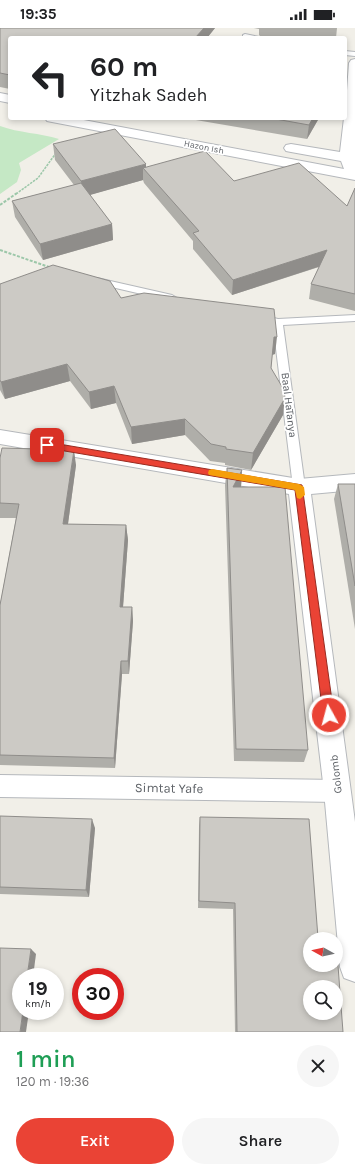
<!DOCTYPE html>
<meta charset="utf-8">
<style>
:root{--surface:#fff;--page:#f6f6f6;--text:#202124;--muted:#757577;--accent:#ea4335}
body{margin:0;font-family:Karla,sans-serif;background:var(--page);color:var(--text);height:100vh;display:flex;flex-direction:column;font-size:15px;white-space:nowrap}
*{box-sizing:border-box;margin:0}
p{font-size:13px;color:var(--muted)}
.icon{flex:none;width:22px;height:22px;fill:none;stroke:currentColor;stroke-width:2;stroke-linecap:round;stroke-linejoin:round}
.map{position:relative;height:1004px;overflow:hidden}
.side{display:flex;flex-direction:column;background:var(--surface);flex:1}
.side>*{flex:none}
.banner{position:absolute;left:8px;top:8px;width:339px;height:84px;border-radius:4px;box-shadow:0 2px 6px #0003;background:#fff;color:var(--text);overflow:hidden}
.needle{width:26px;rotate:278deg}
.buttons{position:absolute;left:303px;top:904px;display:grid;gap:8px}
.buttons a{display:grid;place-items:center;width:40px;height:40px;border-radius:50%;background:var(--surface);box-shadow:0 2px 6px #0003;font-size:20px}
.speed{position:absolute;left:12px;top:940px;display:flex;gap:8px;font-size:20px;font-weight:700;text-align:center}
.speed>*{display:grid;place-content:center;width:52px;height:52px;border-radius:50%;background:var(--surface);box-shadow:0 2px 6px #0003;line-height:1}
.speed small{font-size:10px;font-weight:400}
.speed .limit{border:6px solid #d22;background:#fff;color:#111}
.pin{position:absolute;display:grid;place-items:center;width:34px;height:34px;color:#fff;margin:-17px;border-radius:8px;box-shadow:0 2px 6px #0006}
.me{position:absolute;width:44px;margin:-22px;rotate:353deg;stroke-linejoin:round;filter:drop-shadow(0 0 3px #0008)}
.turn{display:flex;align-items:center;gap:14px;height:84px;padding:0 16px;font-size:18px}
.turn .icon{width:52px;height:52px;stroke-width:2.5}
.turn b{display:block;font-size:28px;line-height:34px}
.round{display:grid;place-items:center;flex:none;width:42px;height:42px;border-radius:21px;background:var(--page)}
.summary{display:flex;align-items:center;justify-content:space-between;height:68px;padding:0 16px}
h1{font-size:24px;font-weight:600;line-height:30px;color:#1e9e55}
.cta{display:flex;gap:8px;margin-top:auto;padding:8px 16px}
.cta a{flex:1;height:46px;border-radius:24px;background:var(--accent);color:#fff;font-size:16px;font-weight:600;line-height:46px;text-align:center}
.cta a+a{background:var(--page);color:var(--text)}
.status{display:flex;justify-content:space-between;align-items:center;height:28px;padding:0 20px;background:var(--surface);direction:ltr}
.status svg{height:11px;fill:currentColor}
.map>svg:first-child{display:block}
.green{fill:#c5e8c5}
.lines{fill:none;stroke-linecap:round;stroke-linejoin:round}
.service-casing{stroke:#b5b8bc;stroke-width:2}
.pedestrian-casing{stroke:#b5b8bc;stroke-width:2}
.minor-casing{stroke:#b5b8bc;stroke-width:2}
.tertiary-casing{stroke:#b5b8bc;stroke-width:2}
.path-far1{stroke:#9cc7a9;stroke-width:1.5;stroke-dasharray:2.5 1;stroke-linecap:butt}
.path{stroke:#9cc7a9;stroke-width:2;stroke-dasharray:3 1.5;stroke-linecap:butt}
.service{fill:#fff;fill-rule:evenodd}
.pedestrian{fill:#fff;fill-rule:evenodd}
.minor{fill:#fff;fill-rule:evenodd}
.tertiary{fill:#fff;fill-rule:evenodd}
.wall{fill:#afaea9}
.shaded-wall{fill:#8f8d8a}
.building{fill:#cccac5;stroke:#8f8d8a;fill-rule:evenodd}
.route{fill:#ea4335;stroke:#982c22}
.slow{fill:#f59e0b}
.labels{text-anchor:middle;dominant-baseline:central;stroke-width:3.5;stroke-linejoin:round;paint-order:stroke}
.far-street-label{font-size:9px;fill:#5f6368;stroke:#fff}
.street-label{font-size:11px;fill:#5f6368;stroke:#fff}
.near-street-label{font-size:13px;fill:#5f6368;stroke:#fff}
</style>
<div class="status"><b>19:35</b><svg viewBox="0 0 49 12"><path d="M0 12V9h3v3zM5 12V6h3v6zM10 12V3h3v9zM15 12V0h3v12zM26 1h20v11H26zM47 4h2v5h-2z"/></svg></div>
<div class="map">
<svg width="355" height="1004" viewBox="0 0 355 1004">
<rect width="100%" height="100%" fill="#f1efe8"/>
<path class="green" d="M0,98C19,105 40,105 59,111L19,135L21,142L17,154L0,166Z"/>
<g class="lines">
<defs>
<g id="service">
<path d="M245,6L259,9L260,10L243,9V7Z"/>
<path d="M345,23L355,24V28L345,27Z"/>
<path d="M97,250L172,267L177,270L172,273L94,255L92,253Z"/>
<path d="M261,287L278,291L355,287V293L283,297L305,459L303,462L299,463L295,462L293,459L273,296L258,292L256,290Z"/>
</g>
<path id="pedestrian" d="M0,747L338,752L346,755L349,763L346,771L338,774L0,769Z"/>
<path id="minor" d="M0,402L299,451L355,446V462L311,466L355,794V954L344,950L340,939L324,763L289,466L0,416Z"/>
<g id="tertiary">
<path d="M355,31V152L52,94L47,93L45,90H73L344,141L341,133L291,124L286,123L284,120L286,117L291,116L340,124L344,90H345L349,35L351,32Z"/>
<path d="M0,65L10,67V75L0,73Z"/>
</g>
</defs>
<use href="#service" class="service-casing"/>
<use href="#pedestrian" class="pedestrian-casing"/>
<use href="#minor" class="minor-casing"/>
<use href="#tertiary" class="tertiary-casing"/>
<path class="path-far1" d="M16,166L38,150L56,125"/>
<g class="path">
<path d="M0,177L17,165"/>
<path d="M0,222L49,239"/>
</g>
<use href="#service" class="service"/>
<use href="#pedestrian" class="pedestrian"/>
<use href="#minor" class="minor"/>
<use href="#tertiary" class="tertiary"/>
</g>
<g class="wall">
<path d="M0,0H215L207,10H10V61L0,59Z"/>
<path d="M254,0H337L336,10H282L260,8L259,7V1Z"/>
<path d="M184,90H319L307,111Z"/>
<path d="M53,116L146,139L234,153L347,178L355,160V283L309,271L311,256L319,239L232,267L193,221V213L144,155L143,152L89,167L112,196L113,212L43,232L15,189L12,173L74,157L55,132Z"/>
<path d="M0,256L121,270L275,326L272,327L271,340L283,387L251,442L225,437V435L210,433L185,407L132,416L116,375L91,381L70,353L5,371L0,362Z"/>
<path d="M0,430L76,437L68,496L126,497L128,512L123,579H132L133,593L129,646H122L115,740L0,737V577L16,490H0Z"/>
<path d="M227,440L242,442L241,459L308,722L304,734L234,733L225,457Z"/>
<path d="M338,456H355V601L334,471Z"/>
<path d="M0,788L95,800L89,869L0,866Z"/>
<path d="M200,789L318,910L343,1004H235L233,881L198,880L199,798Z"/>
</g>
<g class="shaded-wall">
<path d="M204,0H215L207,10H195Z"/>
<path d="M313,90H319L307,111L309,97Z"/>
<path d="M146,136V143L143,140V152L83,169L81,153Z"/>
<path d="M112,196L113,212L43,232L40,216Z"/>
<path d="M327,222L324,237L232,267L233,252Z"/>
<path d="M274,309H277L275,326L271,327Z"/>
<path d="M67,336L70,353L5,371L1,354Z"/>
<path d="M114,358L116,375L91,381L89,364Z"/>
<path d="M285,370L283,387L251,442L253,425Z"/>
<path d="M185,391V407L132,416L131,399Z"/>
<path d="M74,422L76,437L66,510L63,496Z"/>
<path d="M242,442L241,459H233Z"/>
<path d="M126,497L128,512L122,592L120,579Z"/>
<path d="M132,579L133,593L129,646L128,633Z"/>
<path d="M121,633L122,646L115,740L114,730Z"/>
<path d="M92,791L95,800L89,869L86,862Z"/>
<path d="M31,921L36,926L33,949H27Z"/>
<path d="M23,983H29L26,1004H20Z"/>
</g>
<g class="building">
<path d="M0,0H204L195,10H10V47L0,45Z"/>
<path d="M270,90H313L309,97Z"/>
<path d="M115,101L146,136L81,153L53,116Z"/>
<path d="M205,123L234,153L299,135L347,178L355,160V266L311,256L327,222L233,252L193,205L199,203L143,140Z"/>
<path d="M81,155L112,196L40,216L12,173Z"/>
<path d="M53,237L110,253L121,270L144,265L274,281L277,309H274L271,340L284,362L285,370L253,425L226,421V419L211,416L185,391L131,399L114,358L89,364L67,336L1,354L0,352V256Z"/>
<path d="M2,420L74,422L63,496L126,497L120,579H132L128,633H121L114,730L0,727V577L19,476L0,475V430Z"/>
<path d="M227,440L242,442L233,459H285L308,722L236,721Z"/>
<path d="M338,456H355V558Z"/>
<path d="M0,788L92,791L86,862L0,859Z"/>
<path d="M200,789L309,791L318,910L336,911L343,1004H237L235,875L199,873ZM310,911H336V937H310ZM310,959H336V985H310Z"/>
<path d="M0,920L31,921L27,949H21V983H23L20,1004H0Z"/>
</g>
<path class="route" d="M47,414L302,457L334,687L332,690L329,692L325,690L323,687L295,462L47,420L43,417Z"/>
<path class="slow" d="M212,441L299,456L304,459L305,467L300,471L297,470L295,462L209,447L208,445L209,442Z"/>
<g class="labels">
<g class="far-street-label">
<text transform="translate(204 119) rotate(11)">Hazon Ish</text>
</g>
<g class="street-label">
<text transform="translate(289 377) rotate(83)">Baal HaTanya</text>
<text transform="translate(336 746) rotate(-97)">Golomb</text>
</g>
<g class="near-street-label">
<text transform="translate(169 760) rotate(1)">Simtat Yafe</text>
</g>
</g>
</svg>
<div class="buttons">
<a><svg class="needle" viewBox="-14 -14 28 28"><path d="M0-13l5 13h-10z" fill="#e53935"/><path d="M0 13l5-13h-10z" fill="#757577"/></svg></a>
<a><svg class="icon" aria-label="search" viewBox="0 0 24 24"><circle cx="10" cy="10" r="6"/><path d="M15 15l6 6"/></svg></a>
</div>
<div class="speed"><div>19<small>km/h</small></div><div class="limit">30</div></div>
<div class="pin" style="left:47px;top:417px;background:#d93025"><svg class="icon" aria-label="arrive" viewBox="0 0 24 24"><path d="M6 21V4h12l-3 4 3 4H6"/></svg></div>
<svg class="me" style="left:329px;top:687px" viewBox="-20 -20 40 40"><circle r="17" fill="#ea4335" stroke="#fff" stroke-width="3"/><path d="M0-11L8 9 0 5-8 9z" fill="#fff"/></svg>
<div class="banner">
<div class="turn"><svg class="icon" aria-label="left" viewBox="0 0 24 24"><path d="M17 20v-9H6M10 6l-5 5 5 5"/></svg><div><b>60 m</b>Yitzhak Sadeh</div></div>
</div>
</div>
<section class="side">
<div class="summary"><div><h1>1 min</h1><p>120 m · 19:36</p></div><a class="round"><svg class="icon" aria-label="close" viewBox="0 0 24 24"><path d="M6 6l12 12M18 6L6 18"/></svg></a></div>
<div class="cta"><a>Exit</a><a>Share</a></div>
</section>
